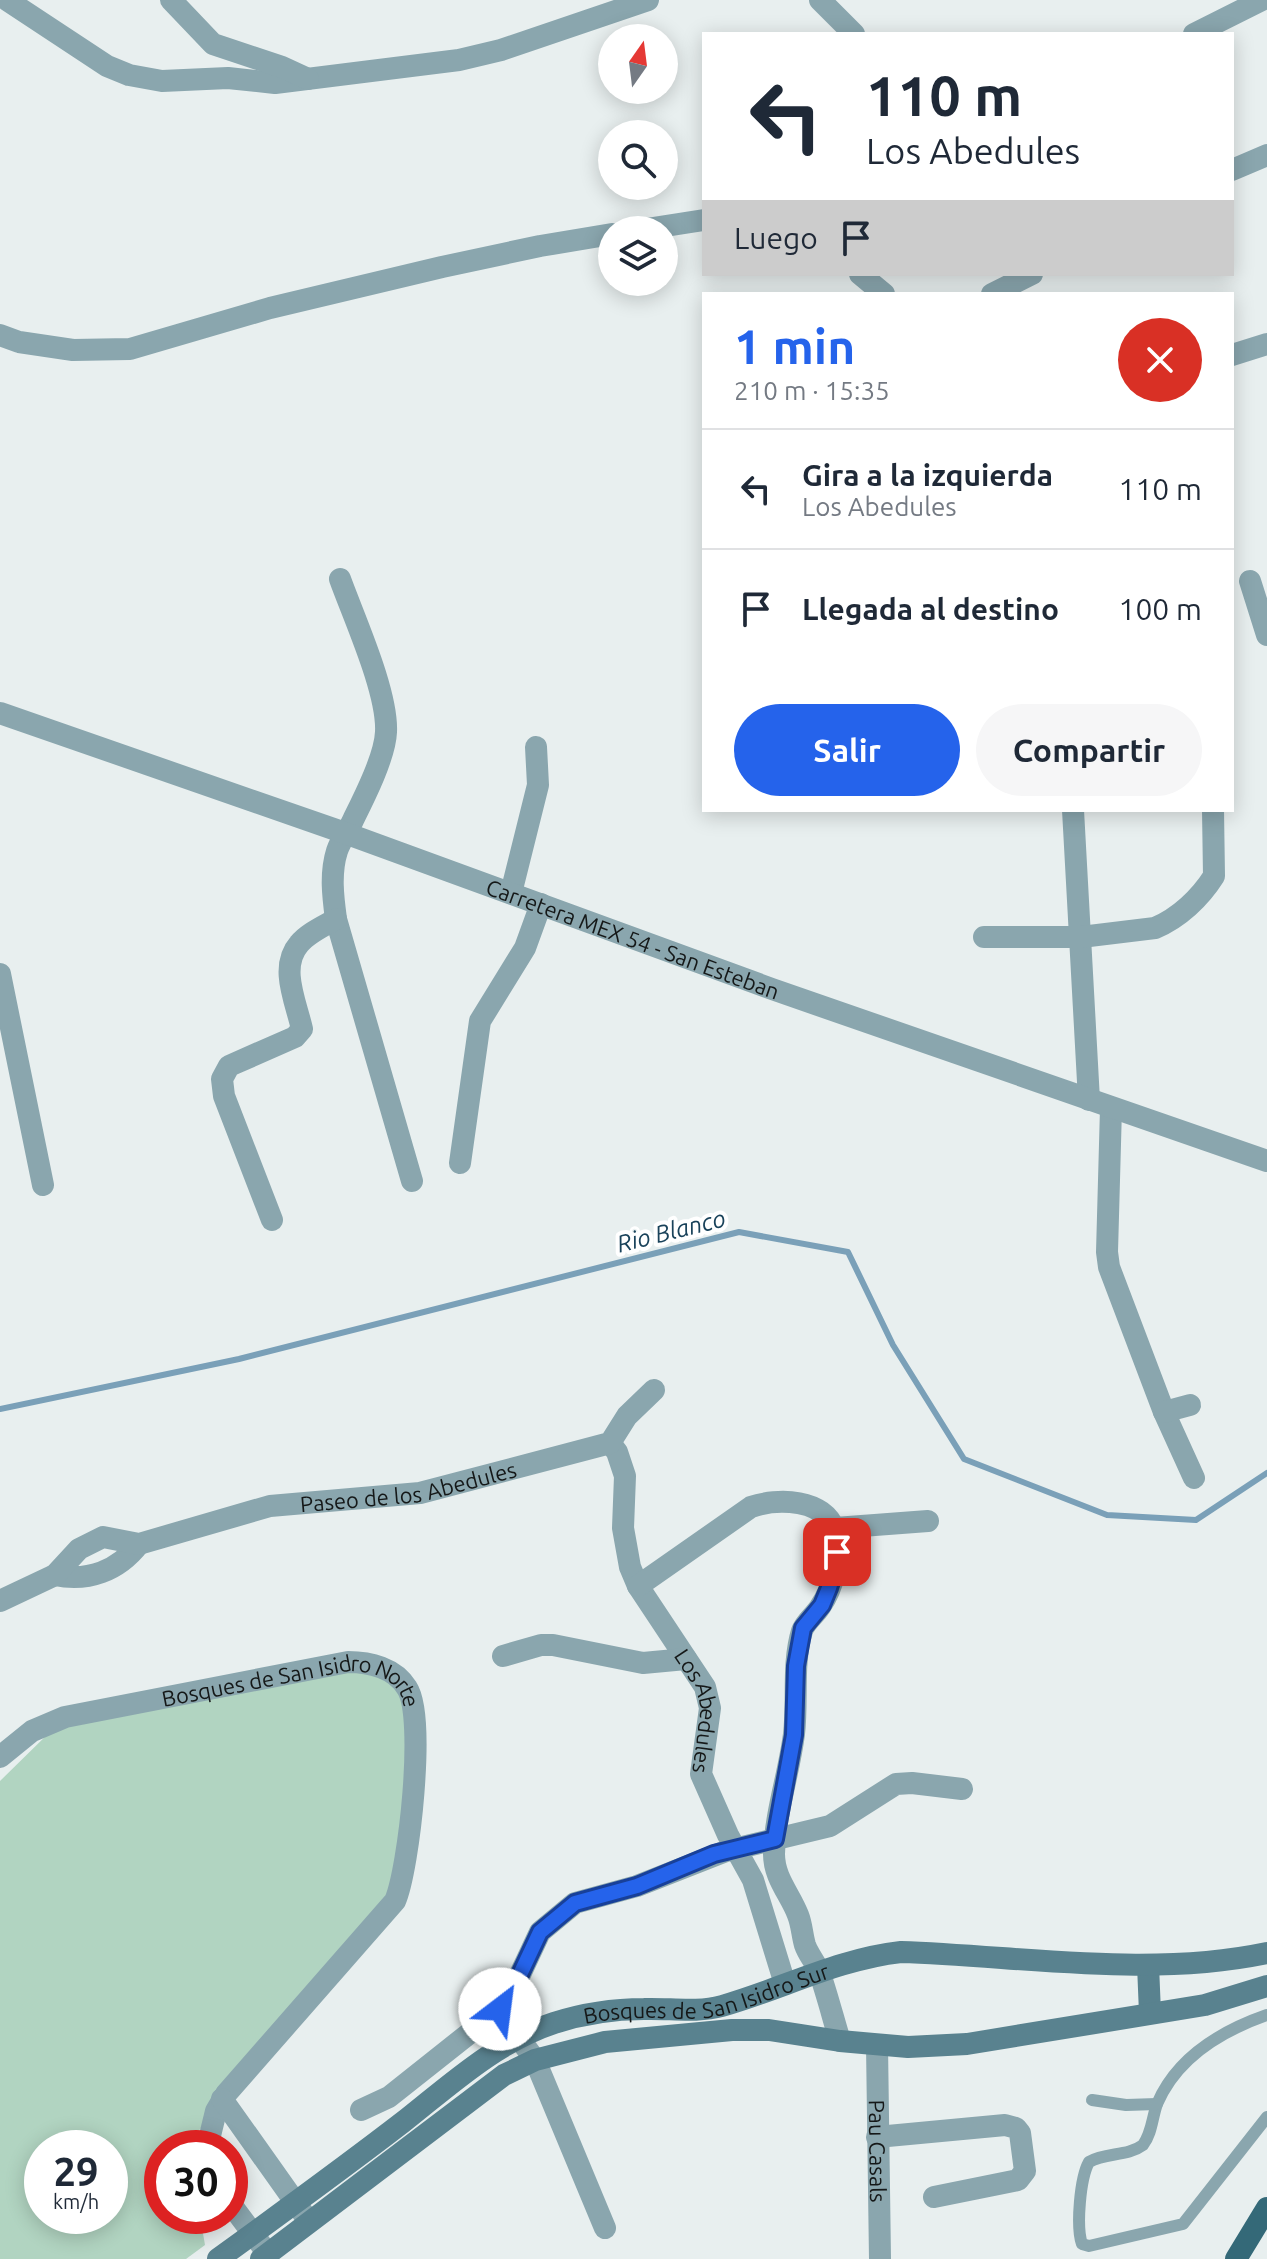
<!DOCTYPE html>
<html lang="es">
<meta charset="utf-8">
<style>
:root{--surface:#fff;--page:#f6f6f7;--text:#1f2937;--muted:#747a83;--line:#e0e1e3;--accent:#2563eb}
body{margin:0;font-family:Ubuntu,sans-serif;background:var(--page);color:var(--text);height:100vh;display:flex;flex-direction:column;font-size:30px;white-space:nowrap}
*{box-sizing:border-box;margin:0}
p{font-size:26px;color:var(--muted)}
.icon{flex:none;width:44px;height:44px;fill:none;stroke:currentColor;stroke-width:2;stroke-linecap:round;stroke-linejoin:round}
.map{position:relative;flex:1;overflow:hidden}
.details{position:absolute;left:702px;top:292px;width:532px;height:520px;display:flex;flex-direction:column;background:var(--surface);border-radius:0px;box-shadow:0 4px 20px #0003}
.details>*{flex:none}
.banner{position:absolute;left:702px;top:32px;width:532px;height:244px;border-radius:0px;box-shadow:0 4px 20px #0003;background:#fff;color:var(--text);overflow:hidden}
.needle{width:52px;rotate:14deg}
.buttons{position:absolute;left:598px;top:24px;display:grid;gap:16px}
.buttons a{display:grid;place-items:center;width:80px;height:80px;border-radius:50%;background:var(--surface);box-shadow:0 4px 20px #0003;font-size:40px}
.speed{position:absolute;left:24px;top:2130px;display:flex;gap:16px;font-size:40px;font-weight:700;text-align:center}
.speed>*{display:grid;place-content:center;width:104px;height:104px;border-radius:50%;background:var(--surface);box-shadow:0 4px 20px #0003;line-height:1}
.speed small{font-size:20px;font-weight:400}
.speed .limit{border:12px solid #d22;background:#fff;color:#111}
.pin{position:absolute;display:grid;place-items:center;width:68px;height:68px;color:#fff;margin:-34px;border-radius:16px;box-shadow:0 4px 12px #0006}
.me{position:absolute;width:88px;margin:-44px;rotate:30deg;stroke-linejoin:round;filter:drop-shadow(0 0 6px #0008)}
.turn{display:flex;align-items:center;gap:28px;height:168px;padding:0 32px;font-size:36px}
.turn .icon{width:104px;height:104px;stroke-width:2.5}
.turn b{display:block;font-size:56px;line-height:68px}
.then{display:flex;align-items:center;height:76px;padding:0 32px;background:#0003;gap:16px;font-size:30px}
.round{display:grid;place-items:center;flex:none;width:84px;height:84px;border-radius:42px;background:var(--page)}
.overview{display:flex;align-items:center;justify-content:space-between;height:136px;padding:0 32px}
h1{font-size:48px;font-weight:700;line-height:60px;color:var(--accent)}
.cta{display:flex;gap:16px;margin-top:auto;padding:16px 32px}
.cta a{flex:1;height:92px;border-radius:48px;background:var(--accent);color:#fff;font-size:32px;font-weight:700;line-height:92px;text-align:center}
.cta a+a{background:var(--page);color:var(--text)}
ul{padding:0;list-style:none}
li{display:flex;align-items:center;gap:24px;height:120px;padding:0 32px;border-top:2px solid var(--line)}
li div{flex:1}
li b{display:block;font-size:30px}
li em{font-style:normal}
.map>svg:first-child{display:block}
.green{fill:#b1d4c1;fill-rule:evenodd}
.lines{fill:none;stroke-linecap:round;stroke-linejoin:round}
.stream{stroke:#7aa0b8;stroke-width:6}
.service{stroke:#8aa6ae;stroke-width:12}
.minor{stroke:#8aa6ae;stroke-width:22}
.tertiary{stroke:#8aa6ae;stroke-width:22}
.secondary{stroke:#59828f;stroke-width:22}
.primary{stroke:#346978;stroke-width:22}
.route-casing{stroke:#184099;stroke-width:20}
.route{stroke:#2563eb;stroke-width:14}
.labels{text-anchor:middle;dominant-baseline:central;stroke-width:8;stroke-linejoin:round;paint-order:stroke}
.street-label{font-size:22px;fill:#151818;stroke:#fff}
.water-label{font-size:24px;font-style:italic;fill:#19425a;stroke:#fff}
</style>
<div class="map">
<svg width="1267" height="2259" viewBox="0 0 1267 2259">
<rect width="100%" height="100%" fill="#e8efef"/>
<path class="green" d="M364,1666L401,1691L419,1716L406,1896L187,2144V2148H162V2216H200L205,2245L186,2259H0V1781L54,1728ZM42,2148H110V2216H42Z"/>
<g class="lines">
<path class="stream" d="M0,1409L239,1359L739,1232L848,1252L893,1345L964,1459L1107,1515L1196,1520L1267,1473"/>
<g class="service">
<path d="M1267,2015C1221,2031 1177,2057 1157,2104C1152,2118 1152,2133 1143,2145C1127,2157 1106,2152 1089,2162C1080,2178 1076,2227 1082,2244L1089,2246L1183,2224L1267,2117"/>
<path d="M1092,2100L1126,2105L1157,2104"/>
</g>
<g class="minor">
<path d="M7,0L107,66L129,75L162,81L228,78L275,83L459,60L501,50L648,0"/>
<path d="M171,0L213,44L282,67L308,79"/>
<path d="M820,0L854,34"/>
<path d="M1194,34L1262,0"/>
<path d="M1232,170L1267,155"/>
<path d="M640,230L704,220"/>
<path d="M860,274L884,294"/>
<path d="M992,294L1032,274"/>
<path d="M0,335L19,342L73,350L130,349L270,308L442,267L540,246L612,234"/>
<path d="M1232,355L1267,344"/>
<path d="M340,579C354,618 388,692 386,732C385,756 365,796 354,818C349,830 341,839 337,851C330,873 333,897 336,919L412,1181"/>
<path d="M1250,581L1267,635"/>
<path d="M1073,810L1089,1100"/>
<path d="M511,893L538,785L536,747"/>
<path d="M984,937H1081L1155,928C1179,918 1200,898 1214,876L1213,810"/>
<path d="M0,974L43,1185"/>
<path d="M1111,1108L1107,1252L1109,1267L1164,1412L1194,1478"/>
<path d="M460,1163L480,1021L525,948L541,904"/>
<path d="M272,1220L224,1096L222,1079L229,1066L295,1037L302,1029C296,1002 279,967 299,944C308,933 324,926 336,919"/>
<path d="M1164,1412L1190,1405"/>
<path id="s1" d="M610,1443L617,1452L625,1476L623,1528L630,1567L638,1586L705,1687L710,1708L701,1774L728,1835L753,1880L785,1984"/>
<path d="M835,1528L928,1521"/>
<path d="M55,1575C88,1582 118,1571 139,1544"/>
<path d="M638,1586L751,1507C777,1498 825,1498 835,1531C843,1554 833,1588 820,1607C815,1615 805,1622 802,1631C792,1664 798,1700 794,1734C789,1774 775,1813 774,1854C774,1878 790,1894 798,1915C802,1925 802,1935 805,1945C808,1954 815,1962 819,1971C827,1994 833,2018 840,2041"/>
<path id="s2" d="M0,1601L55,1575L79,1549L103,1537L139,1544L270,1506L420,1493L610,1443L627,1416L654,1390"/>
<path d="M503,1656L541,1645H553L643,1663L686,1659"/>
<path id="s3" d="M0,1757L32,1731L65,1717L348,1662C370,1662 395,1668 407,1688C426,1717 409,1869 395,1901L226,2094L216,2111L207,2148"/>
<path d="M519,2038L535,2060L605,2228"/>
<path id="s4" d="M877,2045L880,2259"/>
<path d="M222,2099L305,2216"/>
<path d="M361,2110L389,2097L500,2009L516,1983L540,1932L575,1903L637,1886L726,1851L830,1826L896,1784L912,1783L962,1789"/>
<path d="M877,2137L1005,2125L1016,2128L1020,2133L1025,2171L1018,2180L934,2197"/>
<path d="M230,2203L268,2254"/>
</g>
<path class="tertiary" id="s5" d="M0,713L345,833L772,989L1267,1161"/>
<g class="secondary">
<path d="M1148,1965L1150,2013"/>
<path id="s6" d="M218,2259C280,2214 342,2169 403,2122C450,2085 496,2042 554,2023C582,2014 614,2009 644,2009C670,2008 696,2013 722,2006C782,1989 838,1959 901,1952C1022,1956 1148,1978 1267,1953"/>
<path d="M261,2259L504,2075L535,2060L605,2042L732,2030H769L840,2041L908,2047L967,2044L1205,2005L1267,1986"/>
</g>
<path class="primary" d="M1236,2259L1267,2208"/>
</g>
<g class="lines">
<defs>
<path id="route" d="M500,2009L516,1983L540,1932L575,1903L637,1886L714,1854L775,1839L794,1735L796,1666L803,1628L822,1605L829,1588L836,1565L837,1552"/>
</defs>
<use href="#route" class="route-casing"/>
<use href="#route" class="route"/>
</g>
<g class="labels">
<g class="street-label">
<text stroke="none"><textPath href="#s5" startOffset="672">Carretera MEX 54 - San Esteban</textPath></text>
<text stroke="none"><textPath href="#s2" startOffset="436">Paseo de los Abedules</textPath></text>
<text stroke="none"><textPath href="#s3" startOffset="314">Bosques de San Isidro Norte</textPath></text>
<text stroke="none"><textPath href="#s1" startOffset="292">Los Abedules</textPath></text>
<text stroke="none"><textPath href="#s6" startOffset="568">Bosques de San Isidro Sur</textPath></text>
<text stroke="none"><textPath href="#s4" startOffset="106">Pau Casals</textPath></text>
</g>
<g class="water-label">
<text transform="translate(671 1231) rotate(-14)">Rio Blanco</text>
</g>
</g>
</svg>
<div class="buttons">
<a><svg class="needle" viewBox="-14 -14 28 28"><path d="M0-13l5 13h-10z" fill="#e53935"/><path d="M0 13l5-13h-10z" fill="#747a83"/></svg></a>
<a><svg class="icon" aria-label="search" viewBox="0 0 24 24"><circle cx="10" cy="10" r="6"/><path d="M15 15l6 6"/></svg></a>
<a><svg class="icon" aria-label="layers" viewBox="0 0 24 24"><path d="M12 4l9 5-9 5-9-5zM3 14l9 5 9-5"/></svg></a>
</div>
<div class="speed"><div>29<small>km/h</small></div><div class="limit">30</div></div>
<div class="pin" style="left:837px;top:1552px;background:#d93025"><svg class="icon" aria-label="arrive" viewBox="0 0 24 24"><path d="M6 21V4h12l-3 4 3 4H6"/></svg></div>
<svg class="me" style="left:500px;top:2009px" viewBox="-20 -20 40 40"><circle r="19" fill="#fff"/><path d="M0-13L10 11 0 6-10 11z" fill="#2563eb"/></svg>
<div class="banner">
<div class="turn"><svg class="icon" aria-label="left" viewBox="0 0 24 24"><path d="M17 20v-9H6M10 6l-5 5 5 5"/></svg><div><b>110 m</b>Los Abedules</div></div>
<div class="then">Luego<svg class="icon" aria-label="arrive" viewBox="0 0 24 24"><path d="M6 21V4h12l-3 4 3 4H6"/></svg></div>
</div>
<section class="details">
<div class="overview"><div><h1>1 min</h1><p>210 m · 15:35</p></div><a class="round" style="background:#d93025;color:#fff"><svg class="icon" aria-label="close" viewBox="0 0 24 24"><path d="M6 6l12 12M18 6L6 18"/></svg></a></div>
<ul>
<li><svg class="icon" aria-label="left" viewBox="0 0 24 24"><path d="M17 20v-9H6M10 6l-5 5 5 5"/></svg><div><b>Gira a la izquierda</b><p>Los Abedules</p></div><em>110 m</em></li>
<li><svg class="icon" aria-label="arrive" viewBox="0 0 24 24"><path d="M6 21V4h12l-3 4 3 4H6"/></svg><div><b>Llegada al destino</b></div><em>100 m</em></li>
</ul>
<div class="cta"><a>Salir</a><a>Compartir</a></div>
</section>
</div>
